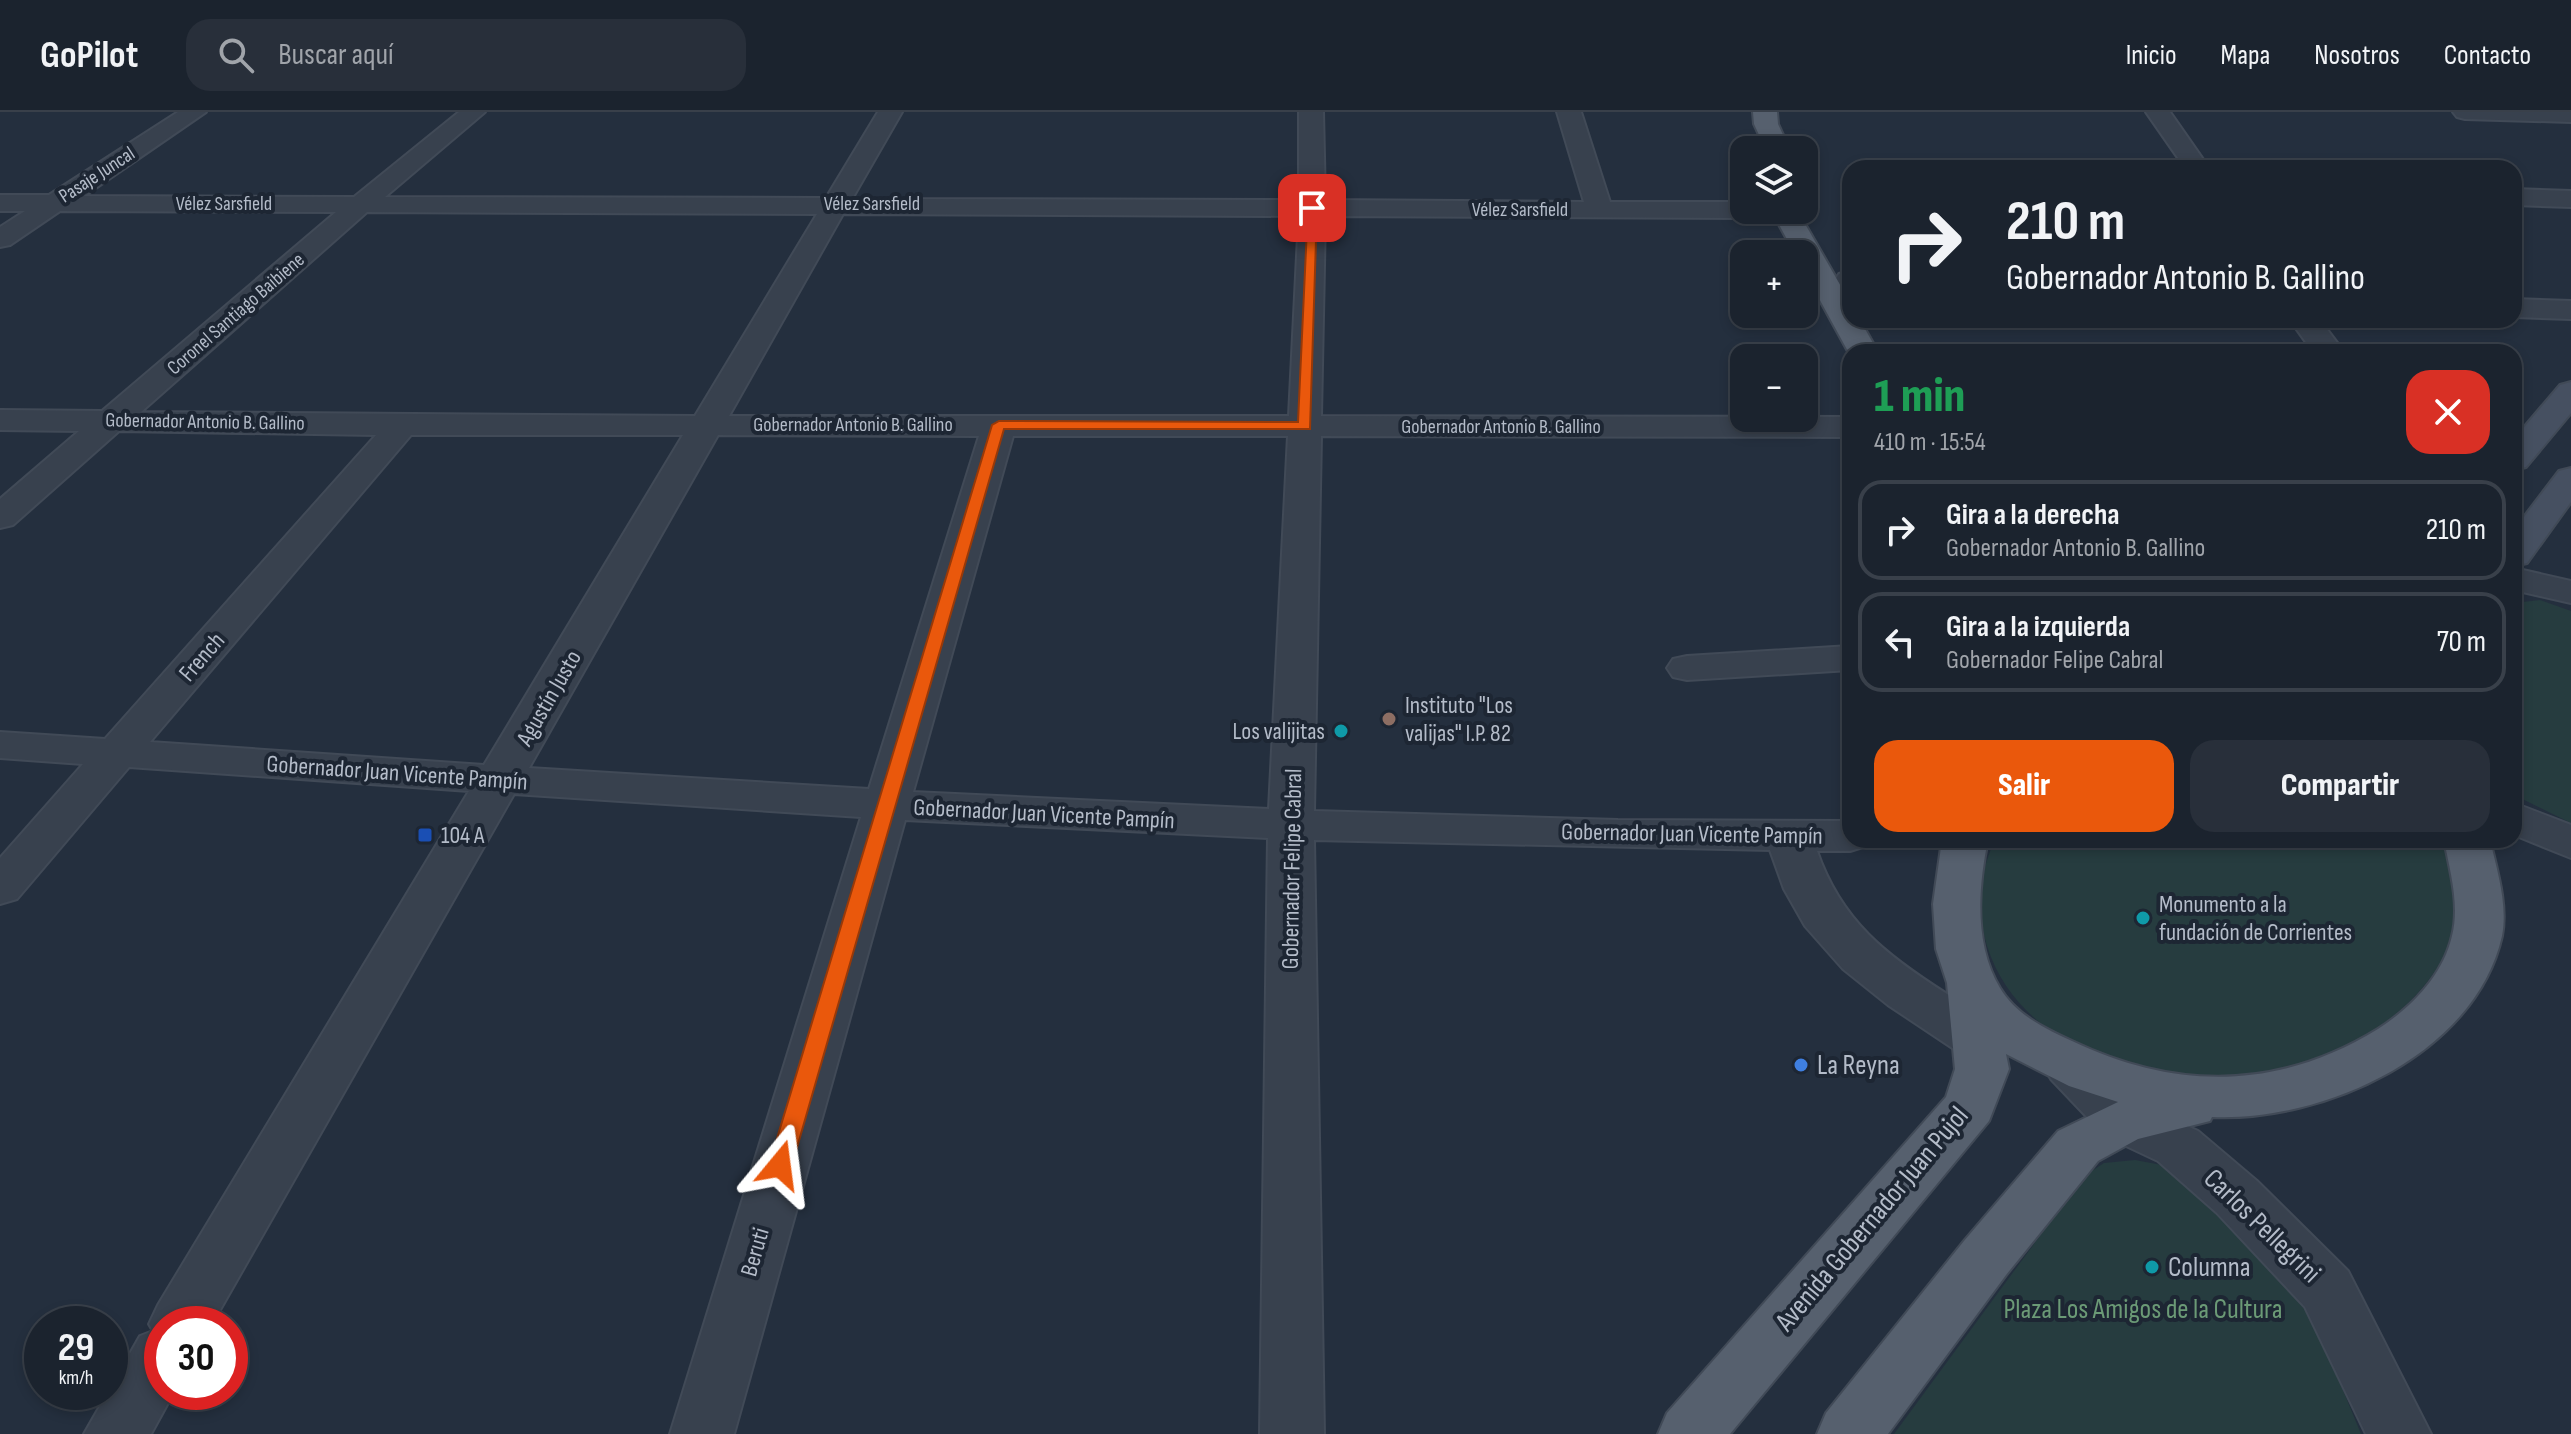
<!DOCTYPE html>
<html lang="es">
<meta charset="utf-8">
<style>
:root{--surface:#1b232e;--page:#282f3a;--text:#f1f3f6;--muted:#a0a4aa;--line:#39404a;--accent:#ea580c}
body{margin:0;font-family:"Sofia Sans Condensed",sans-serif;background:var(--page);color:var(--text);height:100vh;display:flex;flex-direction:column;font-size:30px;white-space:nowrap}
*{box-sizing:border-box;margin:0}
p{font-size:26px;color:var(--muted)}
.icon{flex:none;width:44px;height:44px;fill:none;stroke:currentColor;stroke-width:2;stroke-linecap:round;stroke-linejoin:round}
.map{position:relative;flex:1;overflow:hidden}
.drawer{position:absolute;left:1842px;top:232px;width:680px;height:504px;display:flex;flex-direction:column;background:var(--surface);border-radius:24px;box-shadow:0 4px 12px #0003,0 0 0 2px var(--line)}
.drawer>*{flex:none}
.hud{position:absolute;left:1842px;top:48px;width:680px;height:168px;border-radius:24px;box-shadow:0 4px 12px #0003,0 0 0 2px var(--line);background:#1b232e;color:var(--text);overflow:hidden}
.fabs{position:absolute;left:1730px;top:24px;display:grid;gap:16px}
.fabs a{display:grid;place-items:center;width:88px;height:88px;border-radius:16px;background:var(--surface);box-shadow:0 4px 12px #0003,0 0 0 2px var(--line);font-size:40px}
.speed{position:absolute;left:24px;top:1194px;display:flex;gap:16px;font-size:40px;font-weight:700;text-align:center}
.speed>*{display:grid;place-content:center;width:104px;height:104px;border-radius:50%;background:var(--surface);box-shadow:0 4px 12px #0003,0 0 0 2px var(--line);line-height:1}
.speed small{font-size:20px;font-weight:400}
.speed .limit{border:12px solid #d22;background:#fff;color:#111}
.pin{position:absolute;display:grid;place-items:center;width:68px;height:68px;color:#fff;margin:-34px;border-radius:16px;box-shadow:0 4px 12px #0006}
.me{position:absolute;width:88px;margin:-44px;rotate:16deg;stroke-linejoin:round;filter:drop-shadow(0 0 6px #0008)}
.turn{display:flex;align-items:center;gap:28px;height:168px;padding:0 32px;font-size:36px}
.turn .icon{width:104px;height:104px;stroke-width:2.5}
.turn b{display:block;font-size:56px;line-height:68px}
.round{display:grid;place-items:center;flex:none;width:84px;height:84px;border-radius:24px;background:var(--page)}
.summary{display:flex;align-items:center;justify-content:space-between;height:136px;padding:0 32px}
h1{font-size:48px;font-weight:800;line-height:60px;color:#1e9e55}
.primary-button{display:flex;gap:16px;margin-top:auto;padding:16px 32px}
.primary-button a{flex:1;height:92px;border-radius:24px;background:var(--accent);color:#fff;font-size:32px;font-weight:800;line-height:92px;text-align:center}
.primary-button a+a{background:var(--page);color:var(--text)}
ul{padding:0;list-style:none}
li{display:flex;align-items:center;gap:24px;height:100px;margin:0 16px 12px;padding:0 16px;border:4px solid var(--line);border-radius:24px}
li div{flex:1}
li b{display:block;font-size:30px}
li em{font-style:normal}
header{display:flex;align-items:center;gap:48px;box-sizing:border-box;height:112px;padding:0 40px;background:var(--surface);border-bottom:2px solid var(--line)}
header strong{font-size:38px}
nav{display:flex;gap:44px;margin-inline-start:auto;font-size:28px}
.search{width:560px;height:72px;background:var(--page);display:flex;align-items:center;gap:20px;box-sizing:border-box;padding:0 28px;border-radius:24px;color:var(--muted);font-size:30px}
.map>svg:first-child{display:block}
.green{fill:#263c3f}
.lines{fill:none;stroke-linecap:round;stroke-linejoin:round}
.minor-casing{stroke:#414a57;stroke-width:4}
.secondary-casing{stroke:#414a57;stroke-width:4}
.primary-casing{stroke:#414a57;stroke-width:4}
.minor{fill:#38414e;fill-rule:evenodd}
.secondary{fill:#465061;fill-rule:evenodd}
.primary{fill:#56606e;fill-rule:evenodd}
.route{fill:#ea580c;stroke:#983908;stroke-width:2}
.education-dot{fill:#8d6e63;stroke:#1d2633;stroke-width:3}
.culture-dot{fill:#0f9aa8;stroke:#1d2633;stroke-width:3}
.transit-dot{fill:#1a4fb4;stroke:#1d2633;stroke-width:3}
.shop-dot{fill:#3f7fe0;stroke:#1d2633;stroke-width:3}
.labels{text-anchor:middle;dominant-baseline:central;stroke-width:8;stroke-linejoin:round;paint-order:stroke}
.far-street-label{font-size:20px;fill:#b4bcc9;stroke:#1d2633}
.street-label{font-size:24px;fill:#b4bcc9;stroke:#1d2633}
.poi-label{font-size:24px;fill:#b4bcc9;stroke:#1d2633;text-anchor:start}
.near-poi-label{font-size:28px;fill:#b4bcc9;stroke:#1d2633;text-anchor:start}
.near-street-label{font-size:28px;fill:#b4bcc9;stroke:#1d2633}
.near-park-label{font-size:28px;fill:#6b9a76;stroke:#1d2633}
</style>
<header>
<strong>GoPilot</strong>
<div class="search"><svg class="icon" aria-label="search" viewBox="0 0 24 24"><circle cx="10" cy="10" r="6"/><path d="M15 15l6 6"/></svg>Buscar aquí</div>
<nav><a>Inicio</a><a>Mapa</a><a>Nosotros</a><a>Contacto</a></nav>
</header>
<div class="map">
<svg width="2571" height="1322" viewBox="0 0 2571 1322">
<rect width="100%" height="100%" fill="#242f3e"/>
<g class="green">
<path d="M2540,488L2571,499V711L2514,683V491Z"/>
<path d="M1995,728H2446C2451,754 2462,785 2456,812C2448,850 2418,886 2387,909C2351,937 2307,959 2261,965C2160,979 2021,942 1987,834C1976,799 1979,761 1995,728Z"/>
<path d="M2135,1048L2167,1054L2193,1070L2309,1195L2361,1322H1894L2084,1064L2104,1051Z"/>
</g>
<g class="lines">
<defs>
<g id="minor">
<path d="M178,0H206L84,84L354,85L459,0H485L385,85L826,86L878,0H902L852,87L1299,88V0H1323L1325,88L1584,90L1557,0H1581L1610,90H1744V98H1757L1753,104L1744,106L1325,104L1321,304L1850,305V325L1321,324L1314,699L1618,708L1850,709V728H1870L1866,734L1850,739H1817C1841,809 1887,844 1947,882C1968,895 1993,905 2005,927L1998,941L1979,946L1960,941L1888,893L1843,857L1805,814L1784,777L1770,738L1314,728L1324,1322H1260L1268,726L905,708L734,1322H670L861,705L514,682L212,1212H162V1280H174L151,1322H84L140,1224L153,1219L149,1212L158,1193L469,679L129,655L17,787L0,792V746L83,652L0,646V620L105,627L376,323L119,319L13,413L0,416V387L79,319L0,318V298L102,299L336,100L60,99L10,133L0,135V115L25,99H0V83H49ZM367,100L817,102L695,304L141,300ZM843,102L1299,104L1289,304H729ZM411,323H683L484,653L150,630ZM718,323L979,324L869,677L529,656ZM1013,324H1288L1269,697L913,680Z"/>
<path d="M2146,0H2170L2209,56H2185Z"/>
<path d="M2453,0H2571V10L2465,7L2457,5Z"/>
<path d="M2514,77L2571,79V95L2514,93Z"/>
<path d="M1849,159L1850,177L1839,174L1835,168L1839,162Z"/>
<path d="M2514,187L2571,189V207L2514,205Z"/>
<path d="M2290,208H2320L2344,240H2313Z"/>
<path d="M2514,456L2571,469V491L2514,478Z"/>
<path d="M1850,534V558L1687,568L1673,565L1667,556L1673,547L1687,544Z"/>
<path d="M2514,691L2571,713V746L2514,723Z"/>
<path d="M2070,933L2089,939L2143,994L2198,1019L2257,1069L2348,1159L2431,1322H2366L2305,1195L2217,1101L2158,1049L2105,1024L2051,967L2043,953L2051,939Z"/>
</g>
<g id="secondary">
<path d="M2571,270V301L2526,355L2514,358V327L2560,273Z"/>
<path d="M2571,356V390L2527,451L2514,454V418L2559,359Z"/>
</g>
<g id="primary">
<path d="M1753,0H1777L1778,12L1790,38H1766L1754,12Z"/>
<path d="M1771,98H1797L1850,190V208H1860L1878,240H1850V243L1804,159V142H1795Z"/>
<path d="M1942,728H1988C1978,775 1974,833 2000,876C2016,903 2046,917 2072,929C2177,979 2279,978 2378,917C2412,895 2443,863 2452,824C2460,793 2450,759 2444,728H2490C2497,758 2508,793 2502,824C2475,943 2323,1010 2212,1005L2210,1009L2138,1027L2098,1049L2006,1163L1888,1322H1817L1826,1301L1964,1129L2058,1019L2118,990L2069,974L2006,942L2009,957L1989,1009L1730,1322H1658L1667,1301L1946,985L1955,957L1947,871L1936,837L1933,792Z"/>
</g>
</defs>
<use href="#minor" class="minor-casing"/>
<use href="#secondary" class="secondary-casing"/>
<use href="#primary" class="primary-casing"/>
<use href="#minor" class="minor"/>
<use href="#secondary" class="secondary"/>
<use href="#primary" class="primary"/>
</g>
<path class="route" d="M1308,94L1317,96L1310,317H1004L792,1053L789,1059L780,1062L772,1059L769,1053L992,313L999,309L1298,310Z"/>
<circle class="education-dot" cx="1389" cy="607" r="8"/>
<g class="culture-dot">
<circle cx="1341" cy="619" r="8"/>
<circle cx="2143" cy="806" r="8"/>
<circle cx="2152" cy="1155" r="8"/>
</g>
<rect class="transit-dot" x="417" y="715" width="16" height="16" rx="4"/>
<circle class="shop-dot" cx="1801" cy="953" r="8"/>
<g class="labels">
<g class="far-street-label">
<text transform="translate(97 63) rotate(-33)">Pasaje Juncal</text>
<text x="224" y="92">Vélez Sarsfield</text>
<text x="872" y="92">Vélez Sarsfield</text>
<text x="1520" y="98">Vélez Sarsfield</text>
<text transform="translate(236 202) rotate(-41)">Coronel Santiago Baibiene</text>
<text transform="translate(205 310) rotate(1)">Gobernador Antonio B. Gallino</text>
<text x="853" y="313">Gobernador Antonio B. Gallino</text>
<text x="1501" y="315">Gobernador Antonio B. Gallino</text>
</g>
<g class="street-label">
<text transform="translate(202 545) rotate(-49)">French</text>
<text transform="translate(549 586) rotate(-60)">Agustín Justo</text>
<text transform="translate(397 661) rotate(4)">Gobernador Juan Vicente Pampín</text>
<text transform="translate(1044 702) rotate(3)">Gobernador Juan Vicente Pampín</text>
<text transform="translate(1692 722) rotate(1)">Gobernador Juan Vicente Pampín</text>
<text transform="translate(1292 757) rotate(-89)">Gobernador Felipe Cabral</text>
<text transform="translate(755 1140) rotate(-74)">Beruti</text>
</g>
<g class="poi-label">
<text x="1405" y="593">Instituto "Los<tspan x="1405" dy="28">valijas" I.P. 82</tspan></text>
<text x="1325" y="619" text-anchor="end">Los valijitas</text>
<text x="441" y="723">104 A</text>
<text x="2159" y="792">Monumento a la<tspan x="2159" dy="28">fundación de Corrientes</tspan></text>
</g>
<g class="near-poi-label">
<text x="1817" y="953">La Reyna</text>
<text x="2168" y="1155">Columna</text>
</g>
<g class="near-street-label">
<text transform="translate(1872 1107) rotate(-50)">Avenida Gobernador Juan Pujol</text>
<text transform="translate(2262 1114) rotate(44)">Carlos Pellegrini</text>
</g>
<g class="near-park-label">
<text x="2143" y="1197">Plaza Los Amigos de la Cultura</text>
</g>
</g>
</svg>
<div class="fabs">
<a><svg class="icon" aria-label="layers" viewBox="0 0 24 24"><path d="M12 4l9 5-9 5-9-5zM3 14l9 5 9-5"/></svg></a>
<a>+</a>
<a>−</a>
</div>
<div class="speed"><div>29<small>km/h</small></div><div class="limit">30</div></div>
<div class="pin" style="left:1312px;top:96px;background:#d93025"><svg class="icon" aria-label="arrive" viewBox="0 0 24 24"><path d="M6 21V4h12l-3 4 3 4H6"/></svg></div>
<svg class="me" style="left:780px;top:1053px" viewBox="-20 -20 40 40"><path d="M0-17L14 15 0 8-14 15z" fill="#ea580c" stroke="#fff" stroke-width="4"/></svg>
<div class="hud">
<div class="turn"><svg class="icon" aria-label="right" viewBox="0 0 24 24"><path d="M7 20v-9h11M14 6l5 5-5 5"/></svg><div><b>210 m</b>Gobernador Antonio B. Gallino</div></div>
</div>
<section class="drawer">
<div class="summary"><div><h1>1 min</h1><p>410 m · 15:54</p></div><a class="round" style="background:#d93025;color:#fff"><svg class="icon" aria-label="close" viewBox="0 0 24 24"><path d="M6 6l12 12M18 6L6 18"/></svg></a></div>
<ul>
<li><svg class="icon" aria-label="right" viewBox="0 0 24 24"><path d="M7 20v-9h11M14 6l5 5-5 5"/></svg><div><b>Gira a la derecha</b><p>Gobernador Antonio B. Gallino</p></div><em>210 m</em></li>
<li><svg class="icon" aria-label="left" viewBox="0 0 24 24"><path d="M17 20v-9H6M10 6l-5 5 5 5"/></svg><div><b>Gira a la izquierda</b><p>Gobernador Felipe Cabral</p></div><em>70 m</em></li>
</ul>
<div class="primary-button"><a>Salir</a><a>Compartir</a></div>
</section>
</div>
